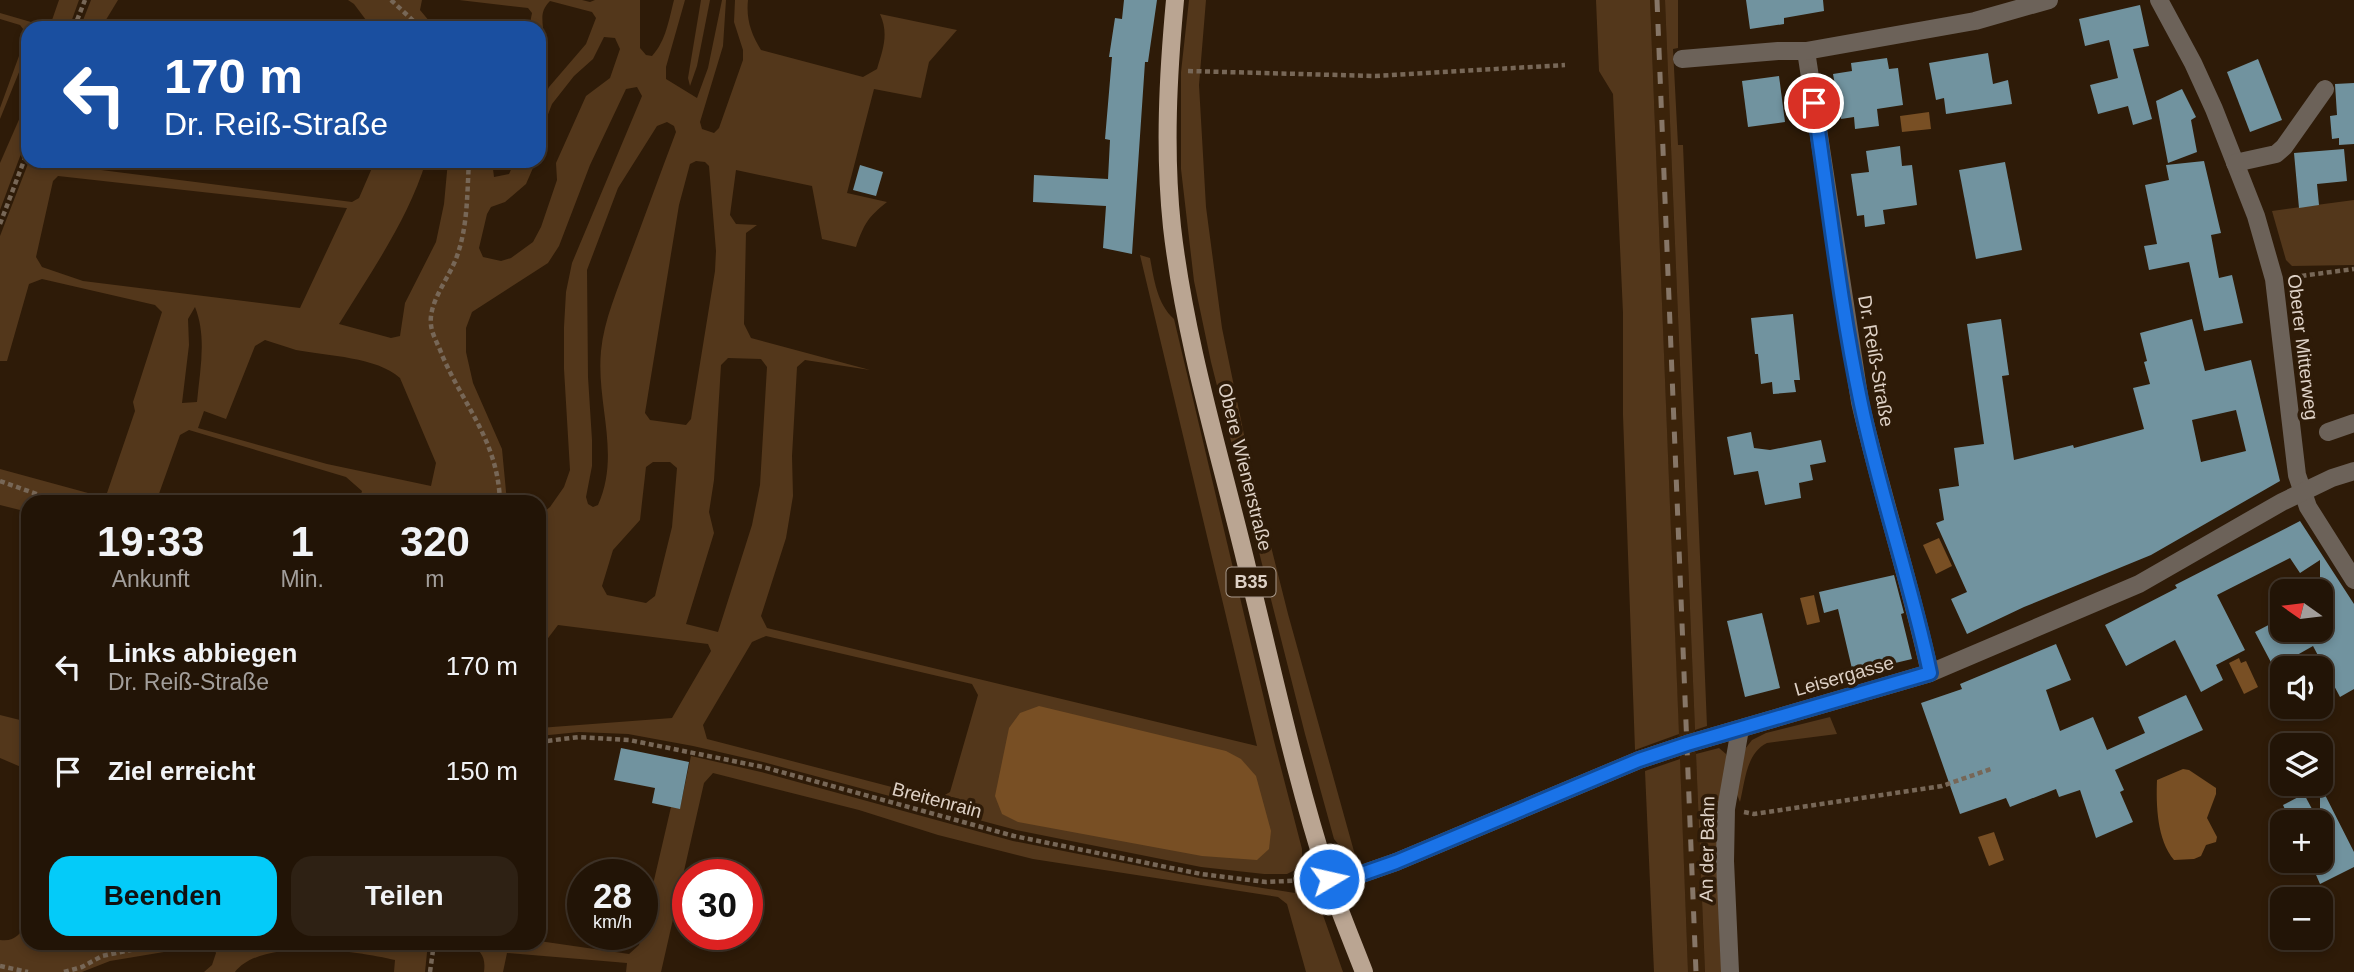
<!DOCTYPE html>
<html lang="de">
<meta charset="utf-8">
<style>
:root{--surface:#221406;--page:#2e2114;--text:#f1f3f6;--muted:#a29e9b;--line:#3f3328;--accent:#04cbf9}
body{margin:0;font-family:Arial,sans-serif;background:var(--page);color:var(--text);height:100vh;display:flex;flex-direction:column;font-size:26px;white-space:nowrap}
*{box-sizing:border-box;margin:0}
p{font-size:23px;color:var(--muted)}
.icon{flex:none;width:38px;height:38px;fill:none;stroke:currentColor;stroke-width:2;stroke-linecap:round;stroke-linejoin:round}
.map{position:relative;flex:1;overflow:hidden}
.panel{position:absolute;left:21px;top:495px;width:525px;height:455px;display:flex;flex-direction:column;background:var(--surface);border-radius:21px;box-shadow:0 4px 10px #0003,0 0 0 2px var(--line)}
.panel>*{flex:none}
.banner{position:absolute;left:21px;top:21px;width:525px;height:147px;border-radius:21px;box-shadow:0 4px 10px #0003,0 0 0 2px var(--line);background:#1a4fa0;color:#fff;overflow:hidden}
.needle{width:46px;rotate:284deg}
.fabs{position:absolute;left:2270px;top:579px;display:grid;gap:14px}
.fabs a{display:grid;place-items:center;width:63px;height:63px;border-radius:14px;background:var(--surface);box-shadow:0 4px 10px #0003,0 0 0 2px var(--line);font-size:35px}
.speed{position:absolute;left:567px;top:859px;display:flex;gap:14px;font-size:35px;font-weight:700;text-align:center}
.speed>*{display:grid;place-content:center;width:91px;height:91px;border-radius:50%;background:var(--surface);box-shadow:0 4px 10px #0003,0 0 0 2px var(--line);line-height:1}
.speed small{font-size:18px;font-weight:400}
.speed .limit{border:10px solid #d22;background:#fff;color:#111}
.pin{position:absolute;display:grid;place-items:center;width:60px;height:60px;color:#fff;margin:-30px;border:4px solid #fff;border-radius:50%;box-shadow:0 2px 7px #0007}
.me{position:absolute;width:77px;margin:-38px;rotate:81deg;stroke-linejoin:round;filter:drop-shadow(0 0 5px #0008)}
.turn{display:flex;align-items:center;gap:24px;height:147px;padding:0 28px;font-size:32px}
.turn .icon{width:91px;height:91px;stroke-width:2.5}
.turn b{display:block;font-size:49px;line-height:60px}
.eta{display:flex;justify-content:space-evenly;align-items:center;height:119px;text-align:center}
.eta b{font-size:42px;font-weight:800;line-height:49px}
.button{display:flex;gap:14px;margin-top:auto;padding:14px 28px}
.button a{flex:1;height:80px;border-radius:21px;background:var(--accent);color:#111;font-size:28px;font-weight:800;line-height:80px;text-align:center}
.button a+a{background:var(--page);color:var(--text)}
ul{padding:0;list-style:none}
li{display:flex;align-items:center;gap:21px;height:105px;padding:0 28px}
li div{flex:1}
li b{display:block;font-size:26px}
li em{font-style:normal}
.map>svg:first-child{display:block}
.built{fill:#3b230a}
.green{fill:#53371b;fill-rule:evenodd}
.water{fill:#784f24}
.building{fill:#71939f;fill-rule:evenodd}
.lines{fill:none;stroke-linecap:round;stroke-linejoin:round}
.path{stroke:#776757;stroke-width:4.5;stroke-dasharray:5 3.5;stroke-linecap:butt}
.minor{stroke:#6c6259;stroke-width:18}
.major{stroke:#baa592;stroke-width:18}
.rail{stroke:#867667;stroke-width:5;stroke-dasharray:12 12;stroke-linecap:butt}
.route-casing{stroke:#114b97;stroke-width:18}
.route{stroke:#1a73e8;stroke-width:12}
.labels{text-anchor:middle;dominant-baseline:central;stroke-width:7;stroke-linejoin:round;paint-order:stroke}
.shield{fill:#2e1b08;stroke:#a99a8d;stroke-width:2}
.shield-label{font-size:18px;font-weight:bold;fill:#ded1c6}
.street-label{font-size:19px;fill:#ded1c6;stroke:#2e1b08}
</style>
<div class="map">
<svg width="2354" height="972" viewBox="0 0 2354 972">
<rect width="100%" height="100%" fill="#2e1b08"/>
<path class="built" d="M1650,0H1665L1705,972H1688Z"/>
<g class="green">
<path d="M59,0H79L69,28H28V50L0,119V108L27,34L20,25L0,19V13L31,22L51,23Z"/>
<path d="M91,0H118L101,28H80Z"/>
<path d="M348,0H422L420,10L435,28H372L354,4Z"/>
<path d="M459,0H582L590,2L595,0H640V48L646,55L652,56C666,41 669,19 674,0H685L666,67V79L697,98L708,68L722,0H726L723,46L700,122L702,129L714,133L719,128L743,60V50L734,22L735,0H748C746,19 751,34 761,50L863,77L877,69C883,49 889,34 880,14L957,30L929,62L921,98L874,89L847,193L887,202C868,217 864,224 856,247L822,239L812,186L736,170L730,215L736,224L757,225L746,233L744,324L751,338L870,370L805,360L797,367L792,456L793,496L786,538L761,616L767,628L1257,746L1140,255L1150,258C1154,279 1157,304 1174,319L1274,741L1302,849V860L1299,868L1287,874H1264L1201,867L1016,830L763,762L693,746L628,734L579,732L539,736V728L672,718L711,651L708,644L558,625L539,650V516L550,507L564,487L570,470L564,369V327L566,292L572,263L642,96L637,87L626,89L590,165L559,246L548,263L472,312L466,328V352L473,383L502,449L507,502H359L362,491L346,477L189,430L180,435L156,502H28V512L0,505V469L99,496L107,493L135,411L133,402L162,312L155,305L42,279L29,284L7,361H0V236L29,161H60L62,165L352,202L359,198L375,161H426C408,220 371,272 339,324L391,338L400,336L405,303L436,242L444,204L448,161H497L493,169L494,177L509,174L515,161H536L526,184L505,202L491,207L487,214L479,248L483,257L501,261L511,258L533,242L541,227L557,180L556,163L586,96L610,78L620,49L615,38L604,37L593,59L574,76L552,104L542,130L543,144L539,153L540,105L549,87L586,44L596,18L592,12L550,1C541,10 542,17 543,28C544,33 540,41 539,46V28H529L532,13L528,8ZM667,122L674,126L676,132C660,174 645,216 629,258C618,288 604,320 601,351C596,404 621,453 598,505L593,507L588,504L586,497L592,466V440L588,377L587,270L618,188L657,126ZM696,161L705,162L709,166L716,251L715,271L691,419L686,425L650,420L645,413L679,205L690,164ZM58,176L346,208H347L300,308L83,281L42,267L36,257L53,181ZM195,307C207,337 200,370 197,402L182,403L189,345L188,319ZM265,340C275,343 286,347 296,350C328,356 377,357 400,378L436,463L431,486L327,464L198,428L204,411L226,419L255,346ZM728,358L761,359L767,367L760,485L752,525L718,632L686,624L714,533L709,512L714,480L721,365ZM653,462H670L677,468L672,527L655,596L646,603L607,595L602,586L613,550L640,520L646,467ZM766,636L972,684L978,695L950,792L938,799L707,739L703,725L752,642Z"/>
<path d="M701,0H710L697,66L690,86L688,78Z"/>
<path d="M1189,0H1206L1199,85L1206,207L1222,328L1249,459L1288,614L1355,855L1342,849L1334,839L1305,734L1211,362L1194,281L1181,169V72Z"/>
<path d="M1596,0H1650L1679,734L1635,750L1623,415V313L1613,94L1599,71Z"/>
<path d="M1665,0H1678V48L1673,49L1678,145H1683L1707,726L1695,730Z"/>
<path d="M28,99V135L0,210V163Z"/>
<path d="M2354,200V265L2292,266L2286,260L2272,211Z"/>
<path d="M0,715L28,722V770L0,758Z"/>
<path d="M1830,717L1837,734L1767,743C1746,753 1745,782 1740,802L1736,792L1745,749L1752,740L1766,733Z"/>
<path d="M1719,748L1726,754L1728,764L1725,972H1705L1696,754Z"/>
<path d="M691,756L761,772L1013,841L1199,878L1295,893L1294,886L1308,890L1317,898L1343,972H1306L1287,904L1278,897L1033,859L938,835L859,810L713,773L704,783L661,972H626L627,963L507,953L503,972H484C486,956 481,951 468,943H539V941L629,954L639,945L671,807L680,808Z"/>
<path d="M1680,759L1688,972H1654L1645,771Z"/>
<path d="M28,922V943H95L99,945L119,943L122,946L131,943H428L425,972H394L395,960C357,951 262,937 235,972H204L212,965L216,953L212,944L110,961L82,972H0V940C15,942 20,934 28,922Z"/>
</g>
<g class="water">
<path d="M1929,112L1931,129L1902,132L1900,116Z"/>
<path d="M1939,538L1952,566L1936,574L1923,545Z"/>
<path d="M1814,595L1820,622L1807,625L1800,598Z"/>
<path d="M2239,658L2241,663L2246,661L2258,687L2244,694L2229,663Z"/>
<path d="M1039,706L1226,751L1241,759L1256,776L1271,831L1269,849L1257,860L1202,856L1018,822L1002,814L995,796L1009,728L1020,713Z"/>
<path d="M2183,769L2189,770L2216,788V794L2207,818L2217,837L2216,842L2206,845L2201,856L2194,859L2174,860C2157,840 2156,805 2157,780Z"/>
<path d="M1994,832L2004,860L1989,866L1978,837Z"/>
</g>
<g class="building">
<path d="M1124,0H1157L1148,62H1145L1132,254L1103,248L1106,206L1033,202L1034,175L1108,179L1110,140L1105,139L1112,57H1109L1115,18L1122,19Z"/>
<path d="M1746,0H1823L1824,11L1784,18V24L1750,29Z"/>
<path d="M2140,5L2149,46L2133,49L2152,119L2133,125L2128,106L2098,114L2090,85L2118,78L2109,40L2085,46L2079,19Z"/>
<path d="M1988,53L1993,84L2008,80L2012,104L1946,114L1944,98L1936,100L1929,63Z"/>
<path d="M1887,58L1889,69L1898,68L1903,105L1877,109L1879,126L1855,129L1854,117L1841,119L1833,74L1852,71L1851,63Z"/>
<path d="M2258,59L2282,120L2250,132L2227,72Z"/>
<path d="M1779,76L1785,122L1748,127L1742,81Z"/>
<path d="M2354,83V144L2339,145V138L2332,139L2330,116L2337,115L2335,84Z"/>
<path d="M2182,89L2196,117L2191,120L2197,152L2168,163L2156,101Z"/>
<path d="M1900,146L1902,166L1912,165L1917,205L1883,210L1885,224L1865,227L1864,215L1857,216L1851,174L1869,172L1866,151Z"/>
<path d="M2344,149L2347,181L2317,184L2319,205L2299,208L2294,153Z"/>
<path d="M2204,161L2221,233L2211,235L2219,278L2232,275L2243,323L2204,331L2189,262L2149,270L2144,246L2157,244L2145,185L2169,180L2166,165Z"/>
<path d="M2005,162L2022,250L1976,259L1959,170Z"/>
<path d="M860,165L883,172L876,196L853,190Z"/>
<path d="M1793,314L1800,380H1794L1796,392L1773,394L1772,382L1761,384L1758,354H1755L1751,318Z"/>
<path d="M2001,319L2009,375L2002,376L2014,460L2073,445L2074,448L2144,429L2133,388L2150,384L2144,362L2147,361L2140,333L2192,319L2205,371L2251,360L2280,481L2151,555L2024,607L1967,634L1951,599L1967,592L1936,523L1944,520L1939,489L1959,486L1954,448L1984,444L1967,324ZM2236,410L2246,451L2201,462L2192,420Z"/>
<path d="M1751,432L1754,448L1770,450L1821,440L1826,462L1810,465L1813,480L1799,483L1801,498L1765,505L1758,471L1734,475L1727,437Z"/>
<path d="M2300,521L2354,604V689L2340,697L2313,646L2274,668L2255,632L2282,618V630H2320V560L2300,573L2290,558L2217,595L2245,650L2216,665L2223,680L2201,692L2175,640L2126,666L2105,625L2177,588L2175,585Z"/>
<path d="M1894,575L1904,613L1901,614L1912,659L1853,673L1838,609L1824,613L1819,592Z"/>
<path d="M1762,613L1780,688L1745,697L1727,621Z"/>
<path d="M2056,644L2071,680L2046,690L2060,731L2093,717L2107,750L2145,733L2138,717L2186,695L2203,730L2115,770L2124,790L2120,792L2133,822L2096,838L2080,790L2059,797L2056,789L2010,807L2006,798L1960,814L1921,703L1962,689L1960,684Z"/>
<path d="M621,748L689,762L680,809L652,803L655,788L614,780Z"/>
<path d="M2320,785L2354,852V867L2320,884L2310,861H2320Z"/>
<path d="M2304,794L2319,822H2291L2283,805Z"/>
</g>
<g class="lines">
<g class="path">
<path d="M391,0L421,28"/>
<path d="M74,28L85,0"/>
<path d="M1188,71L1375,76L1565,65"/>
<path d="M469,161C467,193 468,225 457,256C450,277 428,302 431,325C432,335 439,346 442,355C465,408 498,441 500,502"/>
<path d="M0,224L28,150"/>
<path d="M2293,277L2354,269"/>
<path d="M0,481L59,502"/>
<path d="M539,742L579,737L629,740L763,767L1014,836L1201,874L1266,882L1307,880"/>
<path d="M1744,812L1754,814L1942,786L1991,769"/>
<path d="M0,966L28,972"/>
<path d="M64,972L82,967L102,956L164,943"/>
<path d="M430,972L434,943"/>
</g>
<g class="minor">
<path d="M2159,0L2193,63L2214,109L2256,216L2274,279L2297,475L2308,507L2354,580"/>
<path d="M1806,51L1860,402C1881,493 1910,582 1930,673"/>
<path d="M1682,59L1778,51H1806L1975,21L2049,0"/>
<path d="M2235,163L2276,154L2284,147L2325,89"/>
<path d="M2328,432L2354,423"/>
<path d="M1329,879L1356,876L1396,862L1639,760L1687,744L1930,673L2139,584L2282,502L2332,478L2354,471"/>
<path d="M1730,972L1725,861L1726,809L1740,729"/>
</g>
<path class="major" d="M1175,0C1168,75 1164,151 1172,227C1185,341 1220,455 1247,567C1273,671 1295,776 1328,878C1339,910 1352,941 1364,972"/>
<path class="rail" d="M1657,0L1696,972"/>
</g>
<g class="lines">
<defs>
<path id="route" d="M1329,879L1356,876L1396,862L1639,760L1687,744L1930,673C1911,582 1880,495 1861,404C1840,305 1829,203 1814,103"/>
</defs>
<use href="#route" class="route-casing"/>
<use href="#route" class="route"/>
</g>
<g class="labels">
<rect class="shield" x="1226.5" y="567.5" width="49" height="29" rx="5"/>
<g class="shield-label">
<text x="1251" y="582">B35</text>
</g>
<g class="street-label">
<text transform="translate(2303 347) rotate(83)">Oberer Mitterweg</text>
<text transform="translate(1876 361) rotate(80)">Dr. Reiß-Straße</text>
<text transform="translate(1245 467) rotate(76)">Obere Wienerstraße</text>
<text transform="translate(1844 676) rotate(-16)">Leisergasse</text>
<text transform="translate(937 800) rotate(15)">Breitenrain</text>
<text transform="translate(1707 849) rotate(-89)">An der Bahn</text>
</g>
</g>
</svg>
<div class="fabs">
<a><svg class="needle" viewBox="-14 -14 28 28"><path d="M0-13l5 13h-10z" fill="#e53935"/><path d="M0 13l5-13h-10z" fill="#a29e9b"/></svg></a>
<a><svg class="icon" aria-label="sound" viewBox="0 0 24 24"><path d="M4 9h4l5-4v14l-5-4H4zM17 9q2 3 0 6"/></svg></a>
<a><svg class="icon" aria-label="layers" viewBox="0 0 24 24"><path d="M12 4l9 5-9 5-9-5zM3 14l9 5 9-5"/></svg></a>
<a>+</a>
<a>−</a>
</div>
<div class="speed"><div>28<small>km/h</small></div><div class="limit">30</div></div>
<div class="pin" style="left:1814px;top:103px;background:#d93025"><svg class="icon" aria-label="arrive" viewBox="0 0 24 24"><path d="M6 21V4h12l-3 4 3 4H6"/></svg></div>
<svg class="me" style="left:1329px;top:879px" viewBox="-20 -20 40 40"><circle r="17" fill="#1a73e8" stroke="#fff" stroke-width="3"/><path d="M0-11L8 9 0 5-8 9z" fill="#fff"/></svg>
<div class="banner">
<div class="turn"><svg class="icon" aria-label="left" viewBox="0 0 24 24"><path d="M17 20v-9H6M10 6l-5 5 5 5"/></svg><div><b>170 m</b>Dr. Reiß-Straße</div></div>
</div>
<section class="panel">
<div class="eta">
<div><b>19:33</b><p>Ankunft</p></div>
<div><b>1</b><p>Min.</p></div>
<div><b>320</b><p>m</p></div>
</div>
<ul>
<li><svg class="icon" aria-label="left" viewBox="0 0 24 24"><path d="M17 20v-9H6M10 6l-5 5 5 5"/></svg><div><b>Links abbiegen</b><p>Dr. Reiß-Straße</p></div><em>170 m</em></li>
<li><svg class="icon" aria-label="arrive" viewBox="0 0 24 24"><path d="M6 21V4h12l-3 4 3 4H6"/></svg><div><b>Ziel erreicht</b></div><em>150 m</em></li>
</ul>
<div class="button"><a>Beenden</a><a>Teilen</a></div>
</section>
</div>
